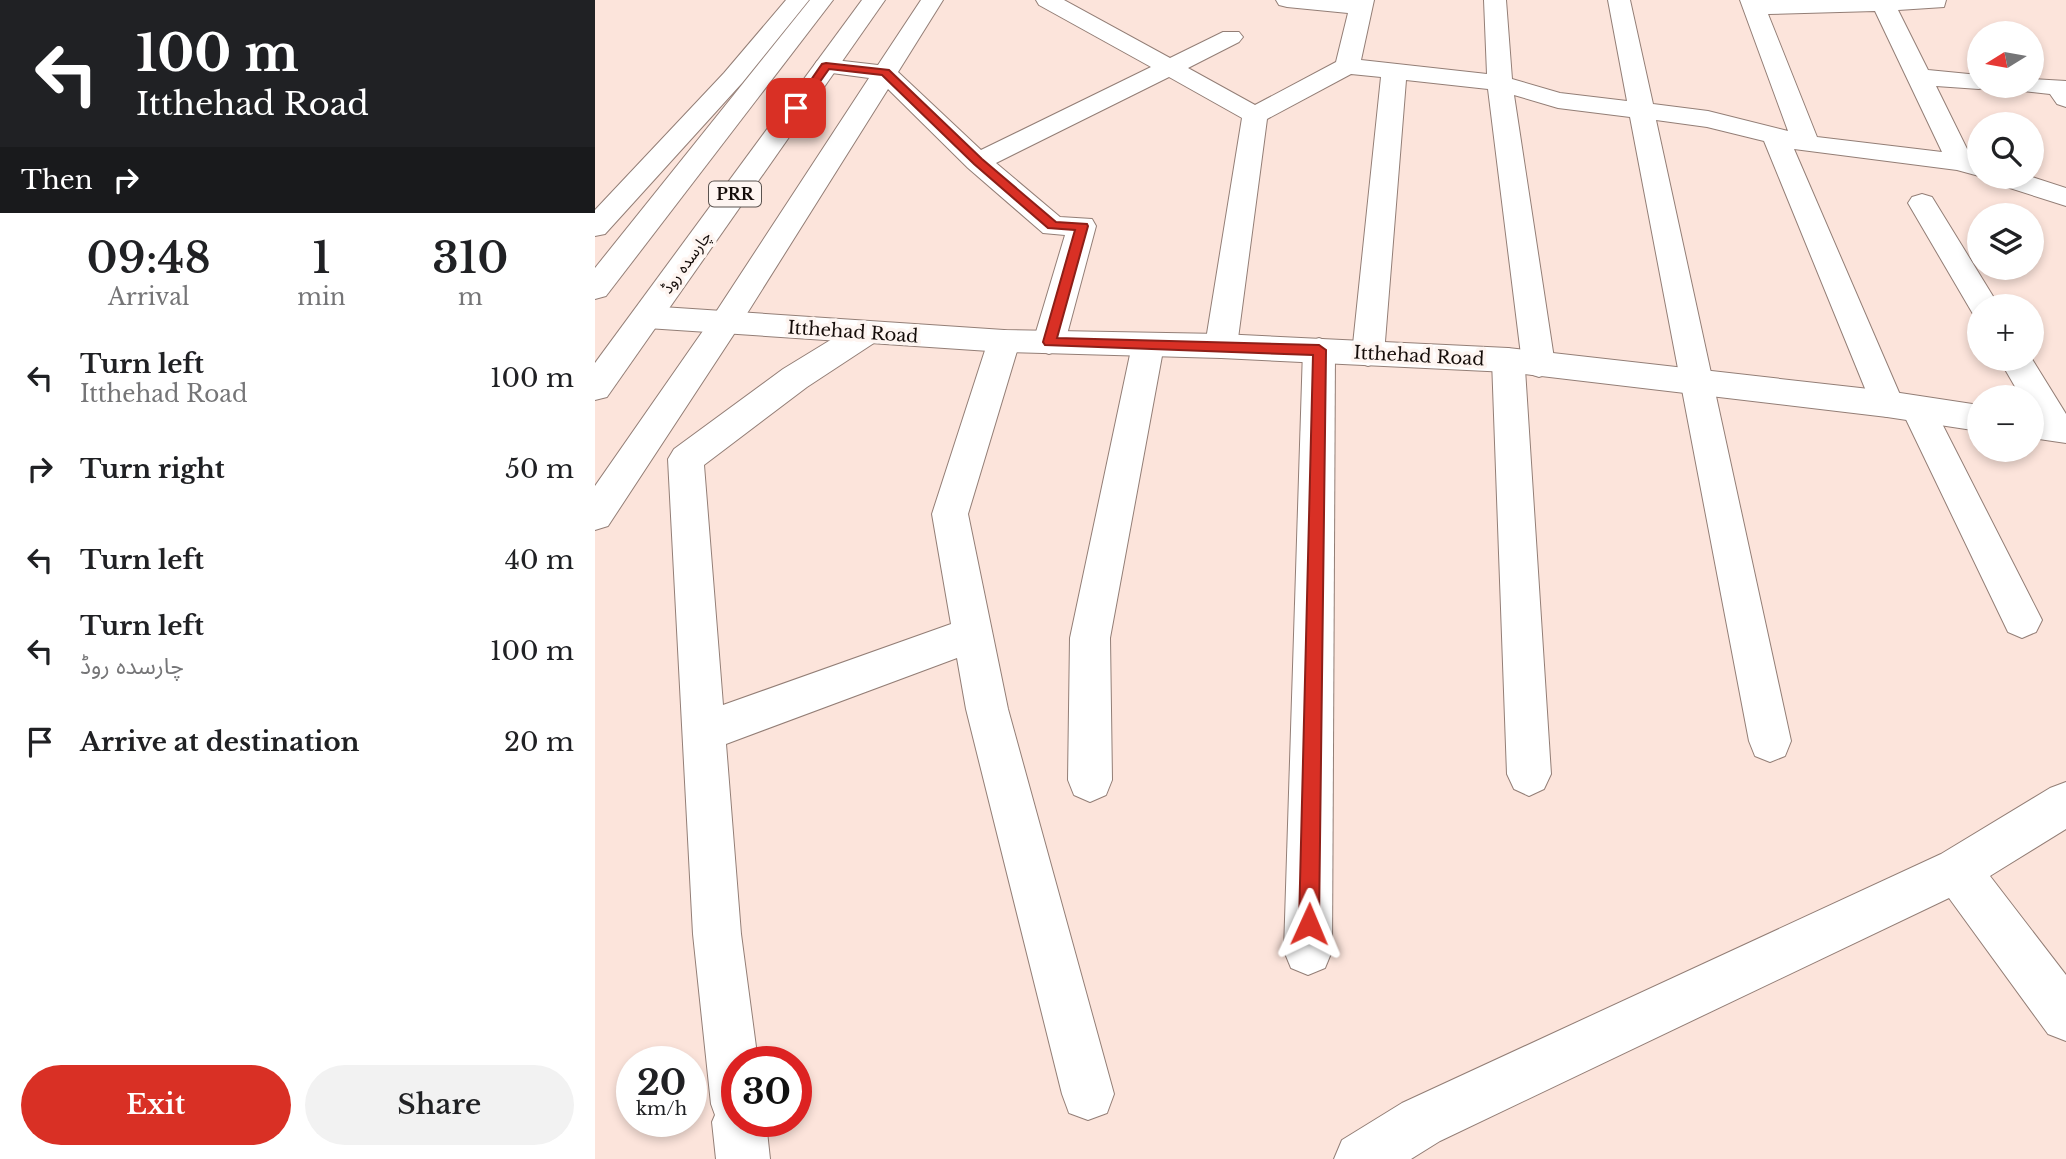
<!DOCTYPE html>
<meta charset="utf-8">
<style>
:root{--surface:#fff;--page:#f2f2f2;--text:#202124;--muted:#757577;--accent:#d93025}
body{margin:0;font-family:"Libre Baskerville","Noto Sans Arabic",serif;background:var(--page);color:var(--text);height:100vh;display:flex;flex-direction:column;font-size:26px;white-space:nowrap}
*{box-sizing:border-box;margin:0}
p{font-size:23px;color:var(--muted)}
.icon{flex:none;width:38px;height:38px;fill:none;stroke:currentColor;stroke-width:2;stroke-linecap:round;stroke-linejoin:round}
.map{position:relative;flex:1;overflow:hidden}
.details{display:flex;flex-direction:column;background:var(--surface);width:595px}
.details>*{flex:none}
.banner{background:#202124;color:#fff;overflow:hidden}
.needle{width:46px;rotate:259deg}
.buttons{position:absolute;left:1372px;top:21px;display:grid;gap:14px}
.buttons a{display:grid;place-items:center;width:77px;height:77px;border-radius:50%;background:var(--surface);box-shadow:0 4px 10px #0003;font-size:35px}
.speed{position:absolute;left:21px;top:1046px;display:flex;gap:14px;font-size:35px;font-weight:700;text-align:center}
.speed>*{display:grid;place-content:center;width:91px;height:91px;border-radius:50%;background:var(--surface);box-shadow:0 4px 10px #0003;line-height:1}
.speed small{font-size:18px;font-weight:400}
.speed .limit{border:10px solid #d22;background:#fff;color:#111}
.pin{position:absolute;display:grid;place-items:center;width:60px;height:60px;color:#fff;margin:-30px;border-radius:14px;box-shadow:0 4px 10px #0006}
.me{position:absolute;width:77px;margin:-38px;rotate:1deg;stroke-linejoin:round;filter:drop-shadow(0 0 5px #0008)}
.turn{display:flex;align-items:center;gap:24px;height:147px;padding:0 21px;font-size:32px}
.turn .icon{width:91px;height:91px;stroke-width:2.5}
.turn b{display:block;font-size:49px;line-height:60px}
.then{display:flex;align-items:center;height:66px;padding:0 21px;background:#0003;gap:14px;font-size:26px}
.eta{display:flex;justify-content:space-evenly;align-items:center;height:119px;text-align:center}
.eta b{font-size:42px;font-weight:600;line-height:49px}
.action{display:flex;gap:14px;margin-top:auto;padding:14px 21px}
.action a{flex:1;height:80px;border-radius:42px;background:var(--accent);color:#fff;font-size:28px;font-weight:600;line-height:80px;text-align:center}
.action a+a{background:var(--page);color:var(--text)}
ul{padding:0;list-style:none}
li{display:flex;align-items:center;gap:21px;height:91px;padding:0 21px}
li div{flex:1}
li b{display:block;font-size:26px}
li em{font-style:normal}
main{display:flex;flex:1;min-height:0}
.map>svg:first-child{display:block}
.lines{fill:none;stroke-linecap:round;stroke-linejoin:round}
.street-casing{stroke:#937e76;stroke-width:2}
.secondary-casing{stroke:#937e76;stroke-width:2}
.highway-casing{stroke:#937e76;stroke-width:2}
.street{fill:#fff;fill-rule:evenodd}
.secondary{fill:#fff;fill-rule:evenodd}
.highway{fill:#fff;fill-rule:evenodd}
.route{fill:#d93025;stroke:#8d1f18;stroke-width:2}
.labels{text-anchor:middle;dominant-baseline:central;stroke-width:7;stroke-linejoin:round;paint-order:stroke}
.shield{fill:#fef5f1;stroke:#5b534f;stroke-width:2}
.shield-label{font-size:16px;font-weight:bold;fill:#150d0a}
.far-street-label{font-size:16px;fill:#150d0a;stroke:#fef5f1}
.street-label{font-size:18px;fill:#150d0a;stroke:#fef5f1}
</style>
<main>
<section class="details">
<div class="banner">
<div class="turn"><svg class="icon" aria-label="left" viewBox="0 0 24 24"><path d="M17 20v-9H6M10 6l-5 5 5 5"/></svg><div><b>100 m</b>Itthehad Road</div></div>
<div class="then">Then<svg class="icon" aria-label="right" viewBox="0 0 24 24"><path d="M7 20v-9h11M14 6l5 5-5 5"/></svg></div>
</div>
<div class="eta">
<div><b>09:48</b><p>Arrival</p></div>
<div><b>1</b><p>min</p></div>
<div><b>310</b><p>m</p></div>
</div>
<ul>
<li><svg class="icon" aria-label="left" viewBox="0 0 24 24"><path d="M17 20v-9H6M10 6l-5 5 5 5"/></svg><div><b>Turn left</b><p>Itthehad Road</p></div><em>100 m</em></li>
<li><svg class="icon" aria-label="right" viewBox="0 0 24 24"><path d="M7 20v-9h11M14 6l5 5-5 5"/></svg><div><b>Turn right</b></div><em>50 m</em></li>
<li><svg class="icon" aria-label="left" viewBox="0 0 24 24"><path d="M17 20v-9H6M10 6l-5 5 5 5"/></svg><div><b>Turn left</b></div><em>40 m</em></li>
<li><svg class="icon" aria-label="left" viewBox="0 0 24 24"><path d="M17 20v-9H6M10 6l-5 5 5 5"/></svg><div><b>Turn left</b><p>چارسدہ روڈ</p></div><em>100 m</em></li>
<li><svg class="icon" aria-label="arrive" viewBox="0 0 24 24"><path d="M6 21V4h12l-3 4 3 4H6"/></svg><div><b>Arrive at destination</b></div><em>20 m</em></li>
</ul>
<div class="action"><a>Exit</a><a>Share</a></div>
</section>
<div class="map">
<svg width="1471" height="1159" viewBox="0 0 1471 1159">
<rect width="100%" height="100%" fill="#fce4db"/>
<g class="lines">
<defs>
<g id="street">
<path d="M191,0H214L147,83L10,234L0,236V210L129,73Z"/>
<path d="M326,0H348L303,72L386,150L556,67L444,5L441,0H469L575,58L628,32H644L648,37L644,42L593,68L660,105L741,62L753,13L692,7L684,5L681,0H779L766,60L892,74L889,0H911L917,79L965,93L1032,101L1013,0H1035L1058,104L1113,111L1193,131L1145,0H1351L1349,7L1303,10L1333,70L1384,75V86H1394L1384,89L1341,86L1376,157L1384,159V176L1362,170L1199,149L1309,404L1311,400L1323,396L1335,400L1447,620L1441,632L1427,638L1413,632L1306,409L1304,413L1292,417L1280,413L1169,141L1112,127L1061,120L1196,741L1190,756L1175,762L1160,756L1154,741L1035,117L963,108L919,95L960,365L956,373L944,377L932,373L930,369L956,774L949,789L934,796L919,789L912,774L897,360L902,352L913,348L924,352L926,355L893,89L811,80L789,354L784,362L773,366L762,362L757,354L786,77L756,74L672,119L642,346L637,354L626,358L615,354L610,346L647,118L574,77L401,163L465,217L497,219L501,226L470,342L465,350L454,354L443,350L438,342L470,235L448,233L373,168L293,89L141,331L13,526L0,530V486L119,315L274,78L222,71L219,66L222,61L231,59L283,65ZM1280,11L1347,152L1222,137L1173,14Z"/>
<path d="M1437,79L1471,81V107L1462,104L1455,94L1428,91L1425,86H1437Z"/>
<path d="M1395,177H1437L1471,188V206L1399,183Z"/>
<path d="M1327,194L1337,197L1404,306H1384V315L1378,314L1313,203L1317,197Z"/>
<path d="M271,322L282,325L287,333L282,341L212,387L109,465L128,705L356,624L337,514L393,341L398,333L409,330L420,333L425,341L373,514L413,709L519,1094L512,1113L493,1120L474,1113L467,1094L371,709L362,658L131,744L146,934L163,1062H142V1122H171L175,1159H121L117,1122L120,1115L116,1104L98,934L73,459L79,449L188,369L260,325Z"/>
<path d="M553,333L564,337L569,345L515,638L517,780L511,795L495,802L479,795L473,780L475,638L537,345L542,337Z"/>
<path d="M724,338L735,342L740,350L737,951L730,968L713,975L696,968L689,951L708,350L713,342Z"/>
<path d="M1404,359H1437L1471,414V438L1462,441L1450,437L1437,415V397H1426Z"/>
<path d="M1471,782V829L1395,876L1471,975V1041L1453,1034L1354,898L845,1141L816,1159H739L747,1140L807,1103L1346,854L1455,788Z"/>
</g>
<g id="secondary">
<path d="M52,306L409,330L626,334L913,348L1292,391L1384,405V431L1292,417L913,372L626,358L409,352L52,328L41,325L36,317L41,309Z"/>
<path d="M1437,412L1471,417V443L1437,438Z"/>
</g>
<g id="highway">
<path d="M215,0H238L11,296L0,299V268Z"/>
<path d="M267,0H290L12,397L0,400V363Z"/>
</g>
</defs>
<use href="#street" class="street-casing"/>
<use href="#secondary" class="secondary-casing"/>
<use href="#highway" class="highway-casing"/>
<use href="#street" class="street"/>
<use href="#secondary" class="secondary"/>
<use href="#highway" class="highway"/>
</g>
<path class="route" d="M231,63L294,70L387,159L461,222L492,224L493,226L462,338L724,345L731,350L724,924L721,931L714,934L707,931L704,924L718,355L450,345L448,342L480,230L453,228L379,164L287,75L234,69L205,110H198V106L227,64Z"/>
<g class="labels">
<rect class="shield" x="114" y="181.5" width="52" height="25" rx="5"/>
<g class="shield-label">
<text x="140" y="194">PRR</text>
</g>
<g class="far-street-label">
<text transform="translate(91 262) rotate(-54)">چارسدہ روڈ</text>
</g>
<g class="street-label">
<text transform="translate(258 332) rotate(4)">Itthehad Road</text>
<text transform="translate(824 356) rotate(3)">Itthehad Road</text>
</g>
</g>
</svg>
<div class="buttons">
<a><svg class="needle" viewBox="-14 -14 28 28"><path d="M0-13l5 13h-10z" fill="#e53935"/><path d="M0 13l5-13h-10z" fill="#757577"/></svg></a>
<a><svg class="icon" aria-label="search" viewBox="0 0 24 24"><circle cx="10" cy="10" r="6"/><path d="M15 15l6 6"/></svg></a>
<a><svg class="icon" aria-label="layers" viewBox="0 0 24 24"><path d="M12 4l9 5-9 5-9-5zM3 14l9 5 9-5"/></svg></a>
<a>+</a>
<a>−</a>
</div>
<div class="speed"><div>20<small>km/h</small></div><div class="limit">30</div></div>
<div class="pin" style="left:201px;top:108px;background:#d93025"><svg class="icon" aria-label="arrive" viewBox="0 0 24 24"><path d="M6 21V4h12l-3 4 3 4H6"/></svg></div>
<svg class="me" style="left:714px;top:924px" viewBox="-20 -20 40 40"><path d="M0-17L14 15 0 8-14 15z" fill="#d93025" stroke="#fff" stroke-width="4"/></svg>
</div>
</main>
